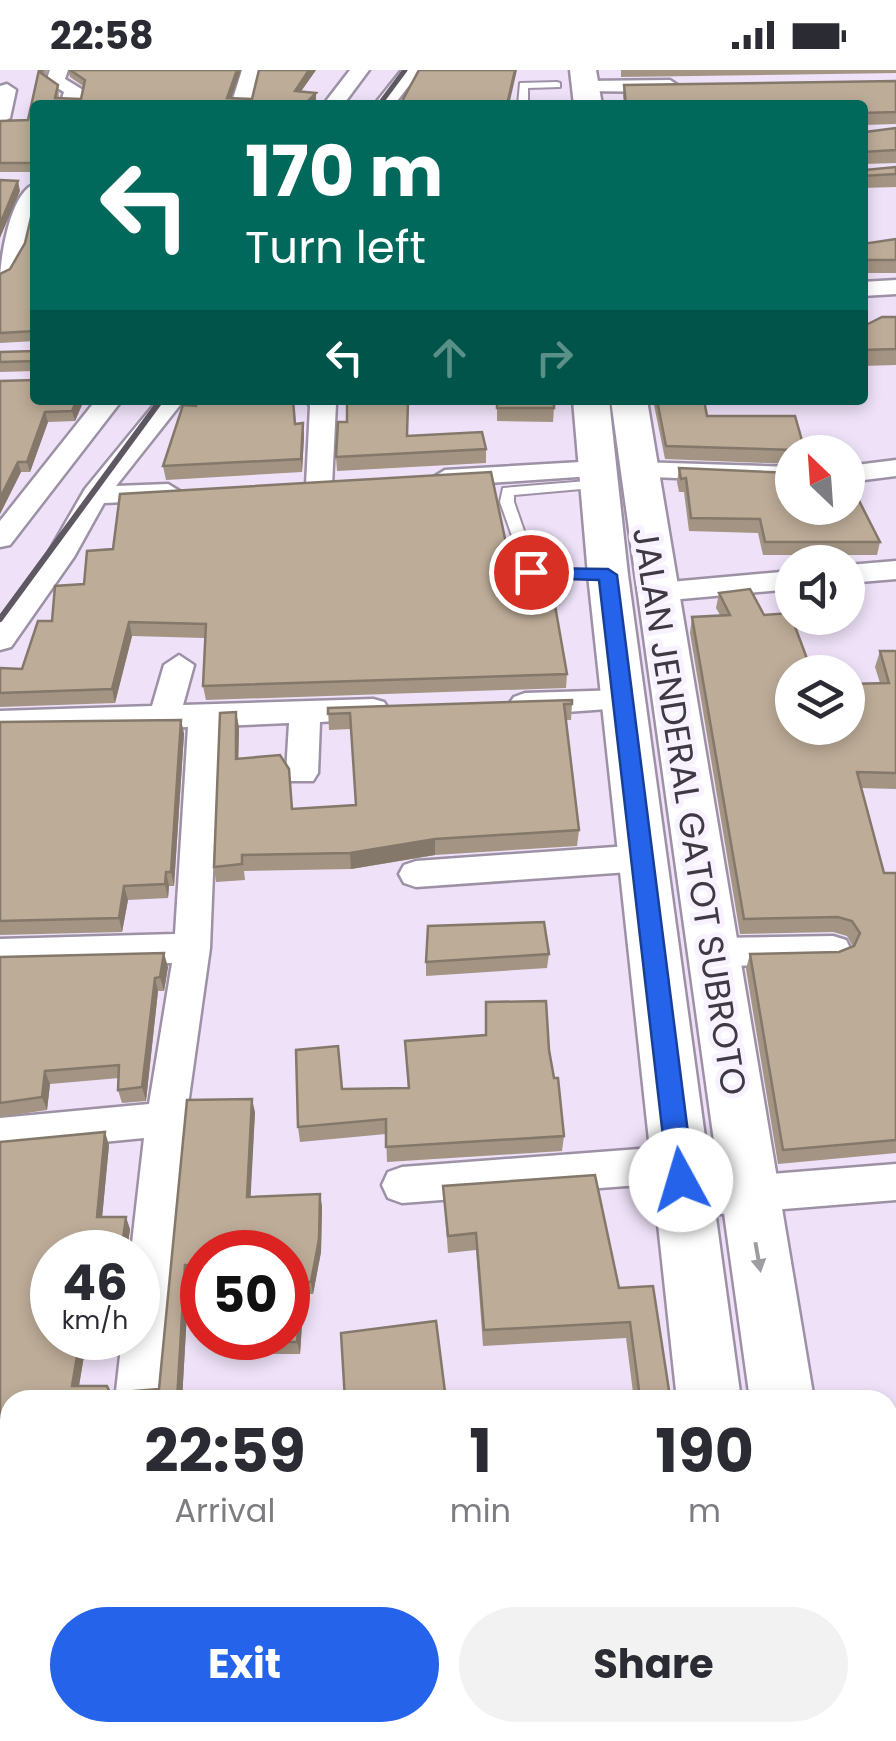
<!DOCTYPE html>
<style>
:root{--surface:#fff;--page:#f2f2f3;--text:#2b2b33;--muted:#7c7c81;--accent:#2563eb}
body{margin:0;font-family:Poppins,sans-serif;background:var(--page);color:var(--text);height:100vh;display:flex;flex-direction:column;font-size:38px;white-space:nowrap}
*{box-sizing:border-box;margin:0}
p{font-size:32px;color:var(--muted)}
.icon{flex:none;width:55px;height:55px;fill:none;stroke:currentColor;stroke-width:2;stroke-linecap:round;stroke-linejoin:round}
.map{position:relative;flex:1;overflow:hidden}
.drawer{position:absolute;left:0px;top:1320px;width:898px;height:352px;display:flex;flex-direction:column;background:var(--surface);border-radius:30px 30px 0 0;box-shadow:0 5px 15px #0003}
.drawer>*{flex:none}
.guide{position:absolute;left:30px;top:30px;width:838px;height:305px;border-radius:10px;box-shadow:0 5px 15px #0003;background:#00695c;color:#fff;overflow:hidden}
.needle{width:65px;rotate:335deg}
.tools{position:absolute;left:775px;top:365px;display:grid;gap:20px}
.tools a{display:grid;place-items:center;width:90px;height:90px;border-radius:50%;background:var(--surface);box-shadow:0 5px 15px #0003;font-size:50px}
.speed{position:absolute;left:30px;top:1160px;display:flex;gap:20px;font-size:50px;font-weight:700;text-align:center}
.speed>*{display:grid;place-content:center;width:130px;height:130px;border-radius:50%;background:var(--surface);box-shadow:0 5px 15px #0003;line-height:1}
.speed small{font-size:25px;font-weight:400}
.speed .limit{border:15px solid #d22;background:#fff;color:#111}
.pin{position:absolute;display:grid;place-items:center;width:85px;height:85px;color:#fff;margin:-42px;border:5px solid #fff;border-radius:50%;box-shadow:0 2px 10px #0007}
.me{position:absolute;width:110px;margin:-55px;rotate:354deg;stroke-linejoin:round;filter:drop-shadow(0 0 8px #0008)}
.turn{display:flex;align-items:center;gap:35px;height:210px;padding:0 50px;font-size:45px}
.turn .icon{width:130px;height:130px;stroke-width:2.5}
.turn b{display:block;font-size:70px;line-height:85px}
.lanes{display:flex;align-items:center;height:95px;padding:0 50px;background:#0003;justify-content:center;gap:50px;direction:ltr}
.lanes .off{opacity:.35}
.eta{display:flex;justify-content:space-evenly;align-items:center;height:170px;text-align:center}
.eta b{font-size:60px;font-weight:700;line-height:70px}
.cta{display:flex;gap:20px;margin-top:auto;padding:20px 50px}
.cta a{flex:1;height:115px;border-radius:60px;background:var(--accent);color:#fff;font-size:40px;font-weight:700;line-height:115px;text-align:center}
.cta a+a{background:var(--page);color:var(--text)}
.status{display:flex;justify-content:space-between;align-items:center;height:70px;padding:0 50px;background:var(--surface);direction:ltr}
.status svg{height:28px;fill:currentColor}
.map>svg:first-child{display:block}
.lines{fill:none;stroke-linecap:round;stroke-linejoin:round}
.service-casing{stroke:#9d91a6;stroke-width:4}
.minor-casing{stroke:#9d91a6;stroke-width:5}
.secondary-casing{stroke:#9d91a6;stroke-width:5}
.service{fill:#fff;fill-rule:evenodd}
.minor{fill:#fff;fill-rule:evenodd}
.secondary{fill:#fff;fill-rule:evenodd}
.rail-far1{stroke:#5e5863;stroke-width:5}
.rail{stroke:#5e5863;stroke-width:6}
.wall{fill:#a39483}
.shaded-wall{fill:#84786a}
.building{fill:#bdac98;stroke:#84786a;stroke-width:2.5}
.oneway{fill:#9e9ca0}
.route{fill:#2563eb;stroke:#184099;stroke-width:2.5}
.labels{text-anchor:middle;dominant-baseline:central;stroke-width:10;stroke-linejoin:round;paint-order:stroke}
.street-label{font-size:35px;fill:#3e3942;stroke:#f8f1ff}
</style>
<div class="status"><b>22:58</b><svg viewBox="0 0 49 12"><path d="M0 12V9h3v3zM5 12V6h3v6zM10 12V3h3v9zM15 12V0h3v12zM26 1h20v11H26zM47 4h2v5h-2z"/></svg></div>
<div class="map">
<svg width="896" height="1671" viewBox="0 0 896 1671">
<rect width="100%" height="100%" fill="#eee1f8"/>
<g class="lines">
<defs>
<g id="service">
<path d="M557,12L560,13V17L528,18V35H518L520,13Z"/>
<path d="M599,410L606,414L604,417L514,425V432L537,498L608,501L613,502V508L526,505L500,432L503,418Z"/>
</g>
<g id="minor">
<path d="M50,0H68L65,9L83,20L80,35H60L64,22L46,11Z"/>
<path d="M242,0H260L251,35H231Z"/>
<path d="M350,0H369L343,35H323Z"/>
<path d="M402,0H421L394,35H374Z"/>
<path d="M586,11L670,10L679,16L670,22L579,21V13Z"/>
<path d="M7,14L16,20L10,48L0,54V16Z"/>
<path d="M35,114C35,137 25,205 0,212C0,188 10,122 35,114Z"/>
<path d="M896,210V224L862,226V212Z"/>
<path d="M96,330H122L10,475L0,477V451Z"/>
<path d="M158,330H184L116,416L168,414L181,422L168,430L104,433L74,487L11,577L0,580V549L47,485L85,419Z"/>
<path d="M306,330H333L336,334L332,415L319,423L306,415L310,336Z"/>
<path d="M896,390V406L848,412V396Z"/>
<path d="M598,391L611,399L607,405L445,416L432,408L445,400Z"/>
<path d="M638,392L792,397V413L629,406L625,400Z"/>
<path d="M896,491V509L848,513V495Z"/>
<path d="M792,501V519L659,531L645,522L659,513Z"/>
<path d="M179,585L194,595L183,635L373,629L384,632L389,640L384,648L320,652L318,703L313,711H291L286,703L289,653L219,656L210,878L186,1049L159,1330H115L122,1268H138V1182H131L144,1068L0,1082V1048L149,1034L172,893L0,897V869L175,864L188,657L0,663V641L152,636L164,595Z"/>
<path d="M624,620L635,623L639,630L635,637L525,645L514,641L509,634L514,627L525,623Z"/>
<path d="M643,775L655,779L660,788L655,797L643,801L416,817L404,813L399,804L404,795L416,791Z"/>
<path d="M833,866L846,870L851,880L846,890L833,894L715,896L702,892L697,882L702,872L715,868Z"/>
<path d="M679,1076L693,1082L699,1094L693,1106L679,1112L402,1133L388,1128L382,1115L388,1102L402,1097Z"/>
<path d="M896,1094V1130L684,1147L670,1142L664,1129L670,1116L684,1111Z"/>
<path d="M888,1438H896V1486L888,1485Z"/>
<path d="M10,1505V1553L0,1554V1506Z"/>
<path d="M104,1662H156L155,1671H103Z"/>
</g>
<g id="secondary">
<path d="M570,0H596L602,35H574Z"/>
<path d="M573,330H609L628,505L741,1330H677L588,505Z"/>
<path d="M611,330H647L814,1330H750Z"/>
<path d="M713,1662H787L788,1671H714Z"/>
<path d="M796,1662H870L872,1671H798Z"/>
</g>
</defs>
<use href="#service" class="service-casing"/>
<use href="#minor" class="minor-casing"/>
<use href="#secondary" class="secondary-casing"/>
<use href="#service" class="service"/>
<use href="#minor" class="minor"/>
<use href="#secondary" class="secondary"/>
<path class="rail-far1" d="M379,35L405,0"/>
<path class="rail" d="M0,549L161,330"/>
</g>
<g class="wall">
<path d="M39,0H47L45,6L58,15L59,28L81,29L83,16L70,7L68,0H241L231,28L252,29L259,0H316L301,21L316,23V32L35,102H0V51L28,50Z"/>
<path d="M621,0H896V3L621,7Z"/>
<path d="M896,11V54L864,55L865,62L896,58V93L864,94L865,100L896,97V117L862,118V35H624L623,26L624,15Z"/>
<path d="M33,139L35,271L0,273V204L10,199L25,173Z"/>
<path d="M896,169V203H862V174Z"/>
<path d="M896,247V295L862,296V249L866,255Z"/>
<path d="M35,281V301L0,302V282Z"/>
<path d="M0,311L84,330L75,351L48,352L30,402H21L0,444Z"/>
<path d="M347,330H409L407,366L486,379V393L337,401L336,387L347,352Z"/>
<path d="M497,330L554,338L553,352L497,351Z"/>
<path d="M653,330H704L707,346L805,381L833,382H792V394L665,389Z"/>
<path d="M196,336L295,354L303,353L304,367L302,402L166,410L163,396Z"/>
<path d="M679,398L880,472L877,485H763L758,463L689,461L684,422H679L677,412Z"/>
<path d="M512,502L567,604L566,618L206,630L203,616L205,568L132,566L115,633L0,637V598L22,599L52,551Z"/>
<path d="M719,523L792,658L880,613L875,597L880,581H896V719L861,718L884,803H896V1083L778,1094L746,899L750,884L839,882L853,877L847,866L833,862L740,864L690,563L692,547L720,545L716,538Z"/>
<path d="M572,634L571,650H566L579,760L577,776L435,785L351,799L244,801L245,810L216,812L214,797L236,642L239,658L238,689L292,739L356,735L351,659L329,660L328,638Z"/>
<path d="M181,650L184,664L174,816H169L168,828L128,830L122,862L0,865V652Z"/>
<path d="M549,884L547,898L426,906V892Z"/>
<path d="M0,887L168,897L164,921H158L146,1031L122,1033L118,1020L119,1008L50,1014L47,1040L0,1047Z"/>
<path d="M405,971L549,980L564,1066L562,1081L387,1092L386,1064L300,1072L298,1057L408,1018Z"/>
<path d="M187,1030L255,1042L250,1127L320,1124L322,1137L321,1182L313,1224H304L300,1284H233L230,1272L288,1182H202V1207H189L182,1330H10V1442H0V1072L109,1075L102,1147L130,1159L128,1173L133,1182H52L73,1268L72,1274H79L84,1286L79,1316L110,1323L159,1319Z"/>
<path d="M443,1116L619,1218L670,1327L669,1330H634L626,1268L483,1276L476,1180L448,1183Z"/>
<path d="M896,1342V1426L888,1427V1343Z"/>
</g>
<g class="shaded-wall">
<path d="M237,0H241L229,35L227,28Z"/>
<path d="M309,0H316L295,30V21Z"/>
<path d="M515,0H517L509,35H507Z"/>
<path d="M316,23V32L313,35H304Z"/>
<path d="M18,111L20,121L0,168V154Z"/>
<path d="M77,330H84L75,351L72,341Z"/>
<path d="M45,342L48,352L30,402L27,392Z"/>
<path d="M303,353L304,367L302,402L301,389Z"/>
<path d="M18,392L21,402L0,444V428Z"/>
<path d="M129,552L132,566L115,633L112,619Z"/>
<path d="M236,642L239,658L238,705L236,689Z"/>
<path d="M181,650L184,664L174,816L171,802Z"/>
<path d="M435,769V785L351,799L350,783Z"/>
<path d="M166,802L169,816L168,828L165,814Z"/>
<path d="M124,816L128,830L122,862L119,848Z"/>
<path d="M164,883L168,897L164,921L160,907Z"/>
<path d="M155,908L158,921L146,1031L142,1017Z"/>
<path d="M45,1001L50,1014L47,1040L42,1027Z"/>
<path d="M252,1029L255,1042L250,1139L247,1127Z"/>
<path d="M105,1062L109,1075L101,1159L97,1147Z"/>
<path d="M320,1124L322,1137L321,1182L313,1224L311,1212Z"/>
<path d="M126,1147L130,1159L127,1182L123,1169Z"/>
<path d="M185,1195L189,1207L182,1330H177Z"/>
<path d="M302,1212L304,1224L300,1284L297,1272Z"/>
<path d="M66,1268H73L70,1286L64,1275Z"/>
<path d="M79,1274L84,1286L77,1327L72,1316Z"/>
</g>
<g class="building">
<path d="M39,0H42L41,3L58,15L55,28L81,29L85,10L70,0H237L227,28L252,29L259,0H309L295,21L316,23L304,35H35V93H0V51L28,50Z"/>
<path d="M419,0H515L507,35H400Z"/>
<path d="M896,11V42L862,43V35H626L624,15Z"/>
<path d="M862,48L865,62L896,58V80L862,82Z"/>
<path d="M862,87L865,100L896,97V104L862,106Z"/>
<path d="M35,105V261L0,263V204L10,199L25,173L33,139Z"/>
<path d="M0,110L18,111L0,154Z"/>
<path d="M896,169V190H862V174Z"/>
<path d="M882,247H896V279L862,280V249L866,255Z"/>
<path d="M35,281V291L0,292V282Z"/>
<path d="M35,310V330H77L72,341L45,342L27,392H18L0,428V311Z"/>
<path d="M197,330H293L295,354L303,353L301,389L163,396L183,335L196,336Z"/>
<path d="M347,330H408L407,366L482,362L486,379L336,387L338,352H347Z"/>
<rect x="497" y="330" width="57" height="8"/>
<path d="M657,330H704L707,346H795L805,381L830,377L833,382H797L795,380L666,376Z"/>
<path d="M679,398L792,403V438H848V409L880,472H765L760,449L691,448L686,408L681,409Z"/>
<path d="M491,402L512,502L549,501L567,604L203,616L206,554L129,552L112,619L0,623V598L22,599L38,551H52L55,516L84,514L87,481L113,479L120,424Z"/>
<path d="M750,519L764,545L790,543L812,602H792V658H848V614L889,613L880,581H896V703L857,702L884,803H896V1070L783,1080L750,884L839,882L854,876L860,863L852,851L838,847L744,849L692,547L730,545L719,523Z"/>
<path d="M572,630V634H564L579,760L435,769L350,783L242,785V794L214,797L220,643L236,642V689L280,685L289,699L292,739L356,735L350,643L328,644V638Z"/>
<path d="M181,650L171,802H166L165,814L124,816L119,848L0,851V652Z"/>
<path d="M544,852L549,884L426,892L428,856Z"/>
<path d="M164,883L160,907L155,908L142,1017L118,1020L119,995L45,1001L42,1027L0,1033V887Z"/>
<path d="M546,931L549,980L554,1008H558L564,1066L386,1077V1049L298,1057L296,980L338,976L342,1019L409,1018L405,971L486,965V932Z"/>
<path d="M252,1029L247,1127L320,1124L319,1169L311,1212H302L297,1272H230L231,1268H288V1182H202V1195H185L177,1330H10V1433H0V1072L105,1062L97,1147H126L123,1169L130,1174V1182H52V1268H66L64,1275L79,1274L72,1316H107L110,1323L159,1319L187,1030Z"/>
<path d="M595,1105L619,1218L653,1216L670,1327L640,1328L630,1252L484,1260L476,1163L448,1166L443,1116Z"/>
<path d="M436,1251L446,1330H345L341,1263Z"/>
<path d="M896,1342V1412H888V1343Z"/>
<path d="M2,1582L10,1583V1662H96L95,1667L150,1668L152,1662H353L352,1671H0V1592Z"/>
<path d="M520,1662H664L663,1671H520Z"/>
</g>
<defs><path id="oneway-solid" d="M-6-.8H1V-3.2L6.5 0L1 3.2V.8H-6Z" transform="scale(2.5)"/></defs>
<use class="oneway" href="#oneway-solid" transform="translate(758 1187) rotate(80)"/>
<path class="route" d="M524,498L608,499L617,505L694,1110L690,1118L681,1122L671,1118L668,1110L599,510L531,508L524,506Z"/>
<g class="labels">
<g class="street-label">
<text transform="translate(690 741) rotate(81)">JALAN JENDERAL GATOT SUBROTO</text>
</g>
</g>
</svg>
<div class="tools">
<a><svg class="needle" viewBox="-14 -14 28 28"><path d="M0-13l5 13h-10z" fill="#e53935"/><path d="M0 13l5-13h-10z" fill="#7c7c81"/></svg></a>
<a><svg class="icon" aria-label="sound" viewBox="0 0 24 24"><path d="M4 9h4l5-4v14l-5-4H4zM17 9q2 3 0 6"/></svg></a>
<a><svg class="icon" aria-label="layers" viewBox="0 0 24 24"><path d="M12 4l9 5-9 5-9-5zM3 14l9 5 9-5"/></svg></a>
</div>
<div class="speed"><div>46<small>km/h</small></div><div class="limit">50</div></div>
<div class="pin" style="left:531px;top:502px;background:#d93025"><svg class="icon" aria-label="arrive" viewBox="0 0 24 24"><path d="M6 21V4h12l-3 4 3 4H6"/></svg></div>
<svg class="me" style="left:681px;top:1110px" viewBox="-20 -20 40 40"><circle r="19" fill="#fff"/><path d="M0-13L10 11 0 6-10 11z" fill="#2563eb"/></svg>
<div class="guide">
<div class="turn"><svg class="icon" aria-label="left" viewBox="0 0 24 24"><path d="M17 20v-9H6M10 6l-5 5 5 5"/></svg><div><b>170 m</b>Turn left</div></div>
<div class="lanes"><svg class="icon" aria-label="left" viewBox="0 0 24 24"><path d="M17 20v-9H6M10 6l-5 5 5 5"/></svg><svg class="icon off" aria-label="ahead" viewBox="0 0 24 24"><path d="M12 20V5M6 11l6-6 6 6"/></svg><svg class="icon off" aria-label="right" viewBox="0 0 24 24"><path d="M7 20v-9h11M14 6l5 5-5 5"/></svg></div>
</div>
<section class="drawer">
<div class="eta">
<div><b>22:59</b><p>Arrival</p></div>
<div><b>1</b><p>min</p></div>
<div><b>190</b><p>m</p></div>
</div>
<div class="cta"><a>Exit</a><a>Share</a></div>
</section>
</div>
